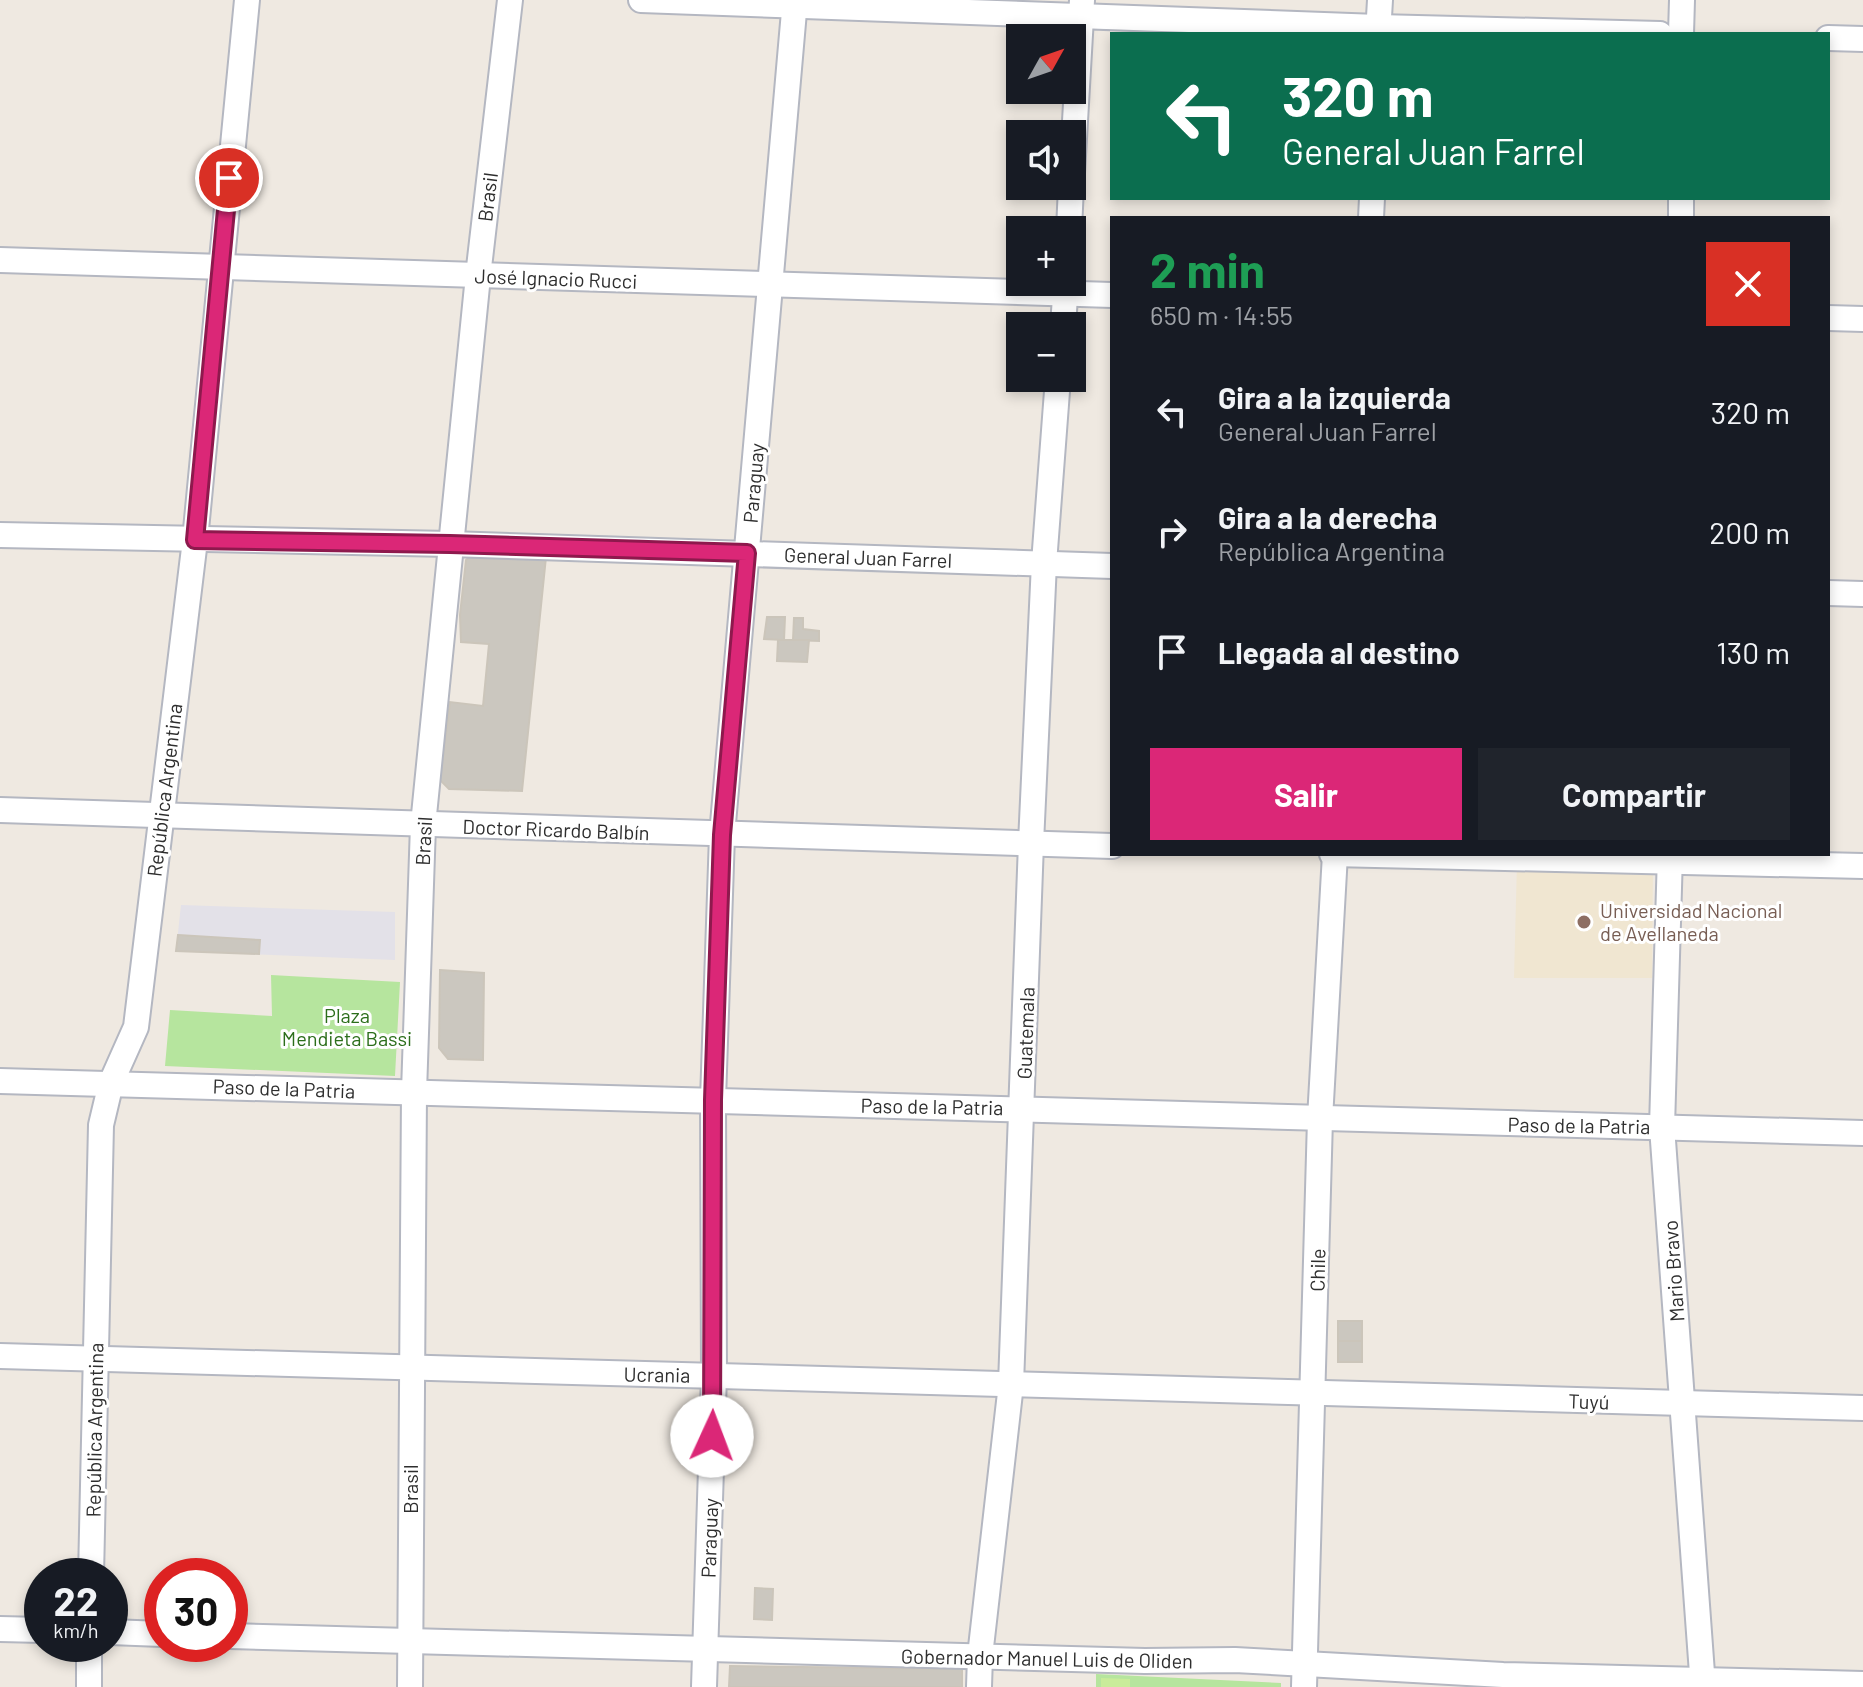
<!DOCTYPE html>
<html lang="es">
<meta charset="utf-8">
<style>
:root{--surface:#171b24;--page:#20242c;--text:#f1f3f6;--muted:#9ea1a6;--accent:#db2777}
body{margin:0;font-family:Barlow,sans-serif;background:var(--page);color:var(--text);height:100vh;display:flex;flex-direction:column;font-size:30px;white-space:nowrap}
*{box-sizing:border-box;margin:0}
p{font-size:26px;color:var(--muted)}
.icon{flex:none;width:44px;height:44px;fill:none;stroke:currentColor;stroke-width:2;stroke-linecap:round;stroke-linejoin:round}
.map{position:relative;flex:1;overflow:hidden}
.details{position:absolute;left:1110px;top:216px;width:720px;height:640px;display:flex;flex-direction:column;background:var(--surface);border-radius:0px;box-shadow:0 4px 12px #0003}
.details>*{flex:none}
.guide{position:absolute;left:1110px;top:32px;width:720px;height:168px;border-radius:0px;box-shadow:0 4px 12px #0003;background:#0b6e4f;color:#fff;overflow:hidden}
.needle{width:52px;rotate:50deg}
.buttons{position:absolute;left:1006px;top:24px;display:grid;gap:16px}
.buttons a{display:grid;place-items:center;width:80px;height:80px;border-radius:0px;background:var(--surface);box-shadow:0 4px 12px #0003;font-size:40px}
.speed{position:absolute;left:24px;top:1558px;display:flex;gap:16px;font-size:40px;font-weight:700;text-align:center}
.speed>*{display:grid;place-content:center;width:104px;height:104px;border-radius:50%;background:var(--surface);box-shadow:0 4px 12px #0003;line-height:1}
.speed small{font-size:20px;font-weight:400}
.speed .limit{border:12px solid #d22;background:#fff;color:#111}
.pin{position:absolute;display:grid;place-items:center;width:68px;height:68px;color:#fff;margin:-34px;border:4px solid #fff;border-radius:50%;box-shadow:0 2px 8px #0007}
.me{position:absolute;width:88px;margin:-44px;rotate:2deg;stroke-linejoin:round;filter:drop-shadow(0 0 6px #0008)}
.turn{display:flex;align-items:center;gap:28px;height:168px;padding:0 40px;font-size:36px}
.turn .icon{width:104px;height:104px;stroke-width:2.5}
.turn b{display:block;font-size:56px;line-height:68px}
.round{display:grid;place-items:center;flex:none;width:84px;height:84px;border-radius:0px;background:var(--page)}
.headline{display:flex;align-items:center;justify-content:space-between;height:136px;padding:0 40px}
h1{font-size:48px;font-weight:700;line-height:60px;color:#1e9e55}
.action{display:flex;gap:16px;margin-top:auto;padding:16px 40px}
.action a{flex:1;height:92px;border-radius:0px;background:var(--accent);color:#fff;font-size:32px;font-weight:700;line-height:92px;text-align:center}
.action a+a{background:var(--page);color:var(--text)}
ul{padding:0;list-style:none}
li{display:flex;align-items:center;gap:24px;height:120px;padding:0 40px}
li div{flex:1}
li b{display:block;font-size:30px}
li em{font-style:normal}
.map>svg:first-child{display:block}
.industrial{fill:#e3e1e8}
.education{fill:#f0e6d1}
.green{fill:#b6e59e}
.pitch{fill:#c9ec9a}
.building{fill:#cbc7bf;stroke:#cbc5ba;stroke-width:2}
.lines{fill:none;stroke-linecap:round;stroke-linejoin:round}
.minor-casing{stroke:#b4b7c1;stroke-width:28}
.minor{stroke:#fff;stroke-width:24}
.route-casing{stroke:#8e194d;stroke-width:20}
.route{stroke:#db2777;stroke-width:14}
.education-dot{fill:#8d6e63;stroke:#fff;stroke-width:3}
.labels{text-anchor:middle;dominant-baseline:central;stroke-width:6;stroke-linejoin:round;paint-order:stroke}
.street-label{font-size:20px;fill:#2e2e2e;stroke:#fff}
.education-label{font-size:20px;fill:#785e54;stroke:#fff;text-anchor:start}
.park-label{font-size:20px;fill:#2c6e1b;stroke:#fff}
</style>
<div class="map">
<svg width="1863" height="1687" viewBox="0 0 1863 1687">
<rect width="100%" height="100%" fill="#efe9e1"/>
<path class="industrial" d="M181,905L395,912V960L176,951Z"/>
<path class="education" d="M1517,862L1653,865L1652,978H1514Z"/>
<g class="green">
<path d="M271,975L400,982L395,1076L165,1066L170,1010L272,1016Z"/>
<path d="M1096,1674L1281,1683V1687H1096Z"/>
</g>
<path class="pitch" d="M1101,1678L1130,1679V1687H1101Z"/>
<g class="building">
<path d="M472,555L546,557L522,791L449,789L440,780L450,702L483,706L489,644L461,642L460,615L466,560Z"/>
<path d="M767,617H785L784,640L764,639Z"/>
<path d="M794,618H803V629L819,631V641L793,640Z"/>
<path d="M778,640H809L807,662L777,661Z"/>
<path d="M178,935L260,940L259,954L176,951Z"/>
<path d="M440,970L484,973L483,1060L448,1059L439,1048Z"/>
<rect x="1338" y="1321" width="24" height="20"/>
<rect x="1338" y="1341" width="24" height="21"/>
<path d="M755,1588L773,1589L772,1620L754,1619Z"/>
<path d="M730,1666L962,1669V1687H729Z"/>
</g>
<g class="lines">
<defs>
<g id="minor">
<path d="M641,0L1378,27L1660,34"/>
<path d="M1378,34L1380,0"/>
<path d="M1681,34L1682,0"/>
<path d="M1828,38L1863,39"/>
<path d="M1072,173L1082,0"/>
<path d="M1681,198V218"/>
<path d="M1371,218L1372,198"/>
<path d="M1069,230L1071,186"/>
<path d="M0,260L1112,295"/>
<path d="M1828,318L1863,319"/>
<path d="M1063,326L1066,282"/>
<path d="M0,535L450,544L1112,566"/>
<path d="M1828,593L1863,594"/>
<path d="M0,810L1112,846"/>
<path d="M1332,854L1863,866"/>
<path d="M1670,854L1662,1127L1703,1687"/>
<path d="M0,1081L1863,1133"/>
<path d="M0,1356L1863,1408"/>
<path d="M91,1576L101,1125L111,1083L136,1027L195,540L247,0"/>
<path d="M0,1629L42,1630"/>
<path d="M110,1632L162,1634"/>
<path d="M230,1636L1145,1661L1235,1660L1503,1675L1863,1684"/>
<path d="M89,1687V1644"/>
<path d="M410,1687L414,1092L423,825L478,276L510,0"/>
<path d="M704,1687L714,1375L713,1100L722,835L795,0"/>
<path d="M979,1687L980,1656L1011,1384L1031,843L1044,563L1058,378"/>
<path d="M1304,1687L1320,1119L1335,854"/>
</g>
</defs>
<use href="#minor" class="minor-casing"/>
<use href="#minor" class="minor"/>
</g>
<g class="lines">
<defs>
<path id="route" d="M229,178L195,540L450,544L747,553L722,835L713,1100L712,1436"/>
</defs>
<use href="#route" class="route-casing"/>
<use href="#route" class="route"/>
</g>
<circle class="education-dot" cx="1584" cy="922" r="8"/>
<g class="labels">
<g class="street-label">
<text transform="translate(487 197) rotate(-83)">Brasil</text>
<text transform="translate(556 278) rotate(2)">José Ignacio Rucci</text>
<text transform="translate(753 483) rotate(-85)">Paraguay</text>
<text transform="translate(868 557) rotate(2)">General Juan Farrel</text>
<text transform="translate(164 790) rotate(-83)">República Argentina</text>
<text transform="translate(556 829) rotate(2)">Doctor Ricardo Balbín</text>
<text transform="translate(423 841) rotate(-87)">Brasil</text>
<text transform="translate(1025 1033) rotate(-88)">Guatemala</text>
<text transform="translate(284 1088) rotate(2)">Paso de la Patria</text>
<text transform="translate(932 1106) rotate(1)">Paso de la Patria</text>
<text transform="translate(1579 1125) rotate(1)">Paso de la Patria</text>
<text transform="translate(1317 1270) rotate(-89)">Chile</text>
<text transform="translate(1673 1271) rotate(-94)">Mario Bravo</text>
<text transform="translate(657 1374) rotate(1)">Ucrania</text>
<text transform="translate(1589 1401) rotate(2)">Tuyú</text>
<text transform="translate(94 1430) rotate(-89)">República Argentina</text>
<text transform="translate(410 1489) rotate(-90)">Brasil</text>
<text transform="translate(709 1538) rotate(-88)">Paraguay</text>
<text transform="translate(1047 1658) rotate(1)">Gobernador Manuel Luis de Oliden</text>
</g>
<g class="education-label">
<text x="1600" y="910">Universidad Nacional<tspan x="1600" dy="23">de Avellaneda</tspan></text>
</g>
<g class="park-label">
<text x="347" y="1015">Plaza<tspan x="347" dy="23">Mendieta Bassi</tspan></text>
</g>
</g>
</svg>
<div class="buttons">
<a><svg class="needle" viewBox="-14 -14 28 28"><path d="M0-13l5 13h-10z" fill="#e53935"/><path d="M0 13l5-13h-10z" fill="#9ea1a6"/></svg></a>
<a><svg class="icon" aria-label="sound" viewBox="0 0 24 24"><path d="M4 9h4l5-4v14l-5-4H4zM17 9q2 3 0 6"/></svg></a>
<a>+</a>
<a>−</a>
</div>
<div class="speed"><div>22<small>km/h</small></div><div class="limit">30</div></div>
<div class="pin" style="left:229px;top:178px;background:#d93025"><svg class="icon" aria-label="arrive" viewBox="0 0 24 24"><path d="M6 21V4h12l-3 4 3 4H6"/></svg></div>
<svg class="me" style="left:712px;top:1436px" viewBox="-20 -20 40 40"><circle r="19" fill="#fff"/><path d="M0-13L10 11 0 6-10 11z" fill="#db2777"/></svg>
<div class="guide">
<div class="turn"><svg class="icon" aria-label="left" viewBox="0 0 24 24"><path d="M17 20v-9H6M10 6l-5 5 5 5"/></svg><div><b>320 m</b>General Juan Farrel</div></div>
</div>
<section class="details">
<div class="headline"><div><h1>2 min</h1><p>650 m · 14:55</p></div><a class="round" style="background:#d93025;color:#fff"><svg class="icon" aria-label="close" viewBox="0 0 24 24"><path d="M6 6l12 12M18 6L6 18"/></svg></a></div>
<ul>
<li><svg class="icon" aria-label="left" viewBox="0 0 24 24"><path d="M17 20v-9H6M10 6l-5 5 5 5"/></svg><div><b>Gira a la izquierda</b><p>General Juan Farrel</p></div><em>320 m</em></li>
<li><svg class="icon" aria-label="right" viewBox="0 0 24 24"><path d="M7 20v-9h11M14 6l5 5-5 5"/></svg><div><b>Gira a la derecha</b><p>República Argentina</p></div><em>200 m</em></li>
<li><svg class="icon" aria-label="arrive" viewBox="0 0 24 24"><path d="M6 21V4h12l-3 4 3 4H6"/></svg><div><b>Llegada al destino</b></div><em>130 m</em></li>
</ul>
<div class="action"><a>Salir</a><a>Compartir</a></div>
</section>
</div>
